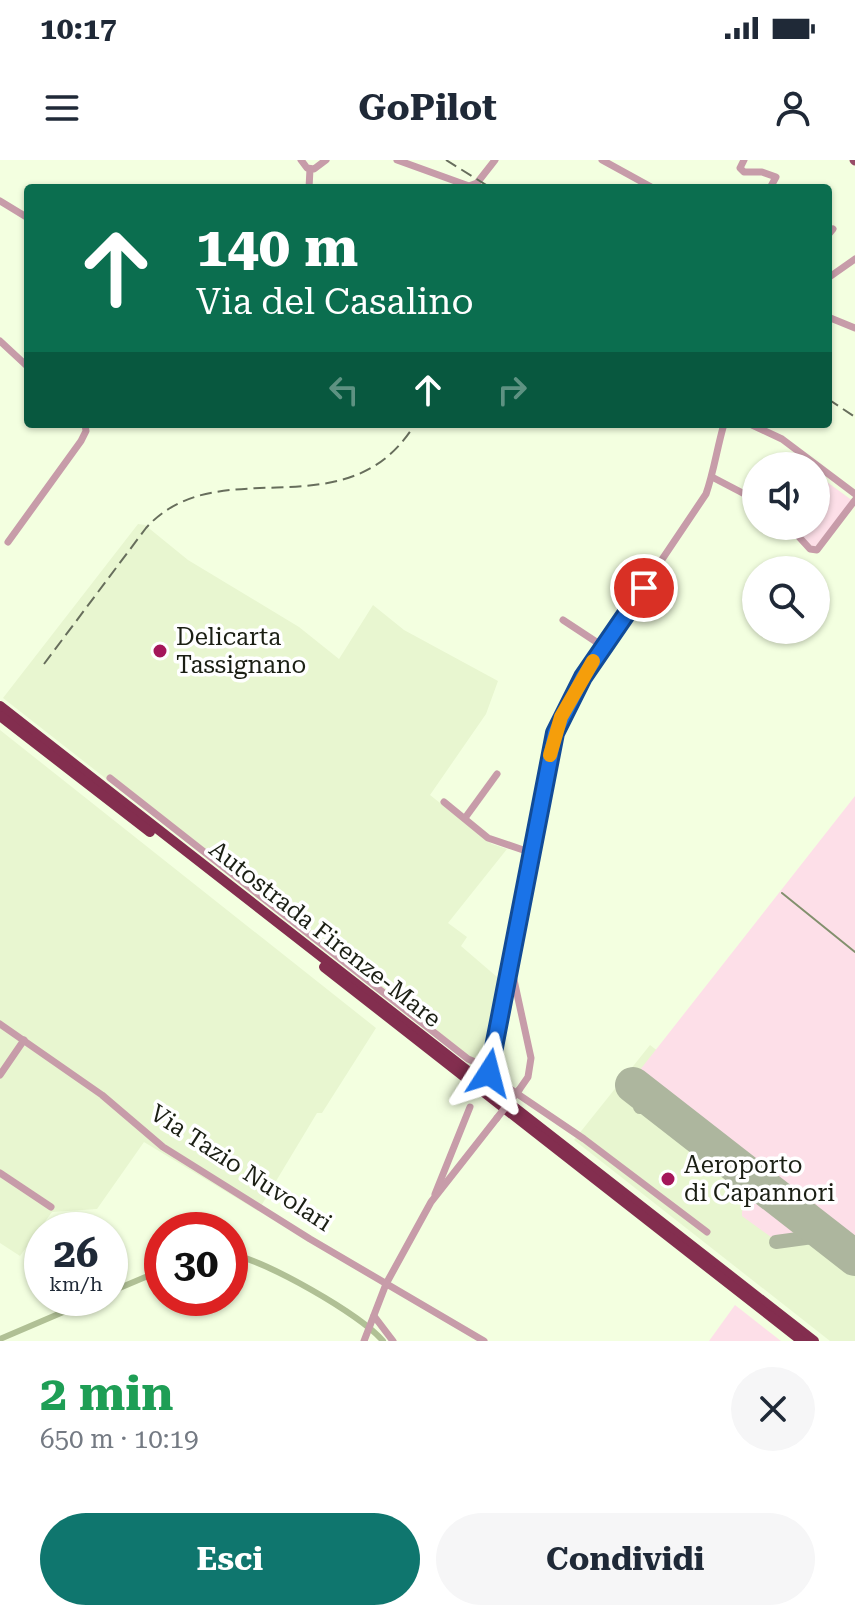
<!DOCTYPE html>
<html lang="it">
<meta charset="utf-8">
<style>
:root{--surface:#fff;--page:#f6f6f7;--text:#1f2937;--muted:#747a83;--accent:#0f766e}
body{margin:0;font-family:"Roboto Serif",serif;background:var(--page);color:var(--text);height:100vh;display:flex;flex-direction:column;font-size:30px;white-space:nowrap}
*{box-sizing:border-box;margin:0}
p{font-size:26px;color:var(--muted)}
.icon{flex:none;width:44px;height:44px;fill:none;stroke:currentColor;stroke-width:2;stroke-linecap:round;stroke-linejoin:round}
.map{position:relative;height:1181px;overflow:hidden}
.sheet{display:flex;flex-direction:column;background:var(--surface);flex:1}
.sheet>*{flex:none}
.guide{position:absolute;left:24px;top:24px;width:808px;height:244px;border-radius:8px;box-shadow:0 2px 6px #0004;background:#0b6e4f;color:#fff;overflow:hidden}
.tools{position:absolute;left:742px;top:292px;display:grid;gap:16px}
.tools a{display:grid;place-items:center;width:88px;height:88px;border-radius:50%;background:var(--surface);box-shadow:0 2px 6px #0004;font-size:40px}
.speed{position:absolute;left:24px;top:1052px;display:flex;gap:16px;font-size:40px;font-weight:700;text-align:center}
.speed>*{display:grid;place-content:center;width:104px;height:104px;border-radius:50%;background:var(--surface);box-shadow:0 2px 6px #0004;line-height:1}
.speed small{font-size:20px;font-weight:400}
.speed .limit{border:12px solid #d22;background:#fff;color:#111}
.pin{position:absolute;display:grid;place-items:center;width:68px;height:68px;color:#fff;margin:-34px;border:4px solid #fff;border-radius:50%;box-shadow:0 2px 8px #0007}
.me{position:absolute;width:88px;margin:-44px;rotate:9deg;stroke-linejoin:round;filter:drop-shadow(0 0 6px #0008)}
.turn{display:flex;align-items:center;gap:28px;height:168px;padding:0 40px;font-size:36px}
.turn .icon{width:104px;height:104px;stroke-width:2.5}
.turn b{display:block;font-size:56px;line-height:68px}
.lanes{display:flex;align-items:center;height:76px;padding:0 40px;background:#0003;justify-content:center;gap:40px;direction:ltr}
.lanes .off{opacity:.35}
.round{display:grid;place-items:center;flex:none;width:84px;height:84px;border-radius:42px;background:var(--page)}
.overview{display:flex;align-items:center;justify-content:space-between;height:136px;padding:0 40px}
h1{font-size:48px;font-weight:700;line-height:60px;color:#1e9e55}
.action{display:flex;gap:16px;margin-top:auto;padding:16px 40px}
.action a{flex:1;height:92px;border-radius:48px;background:var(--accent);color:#fff;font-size:32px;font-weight:700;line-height:92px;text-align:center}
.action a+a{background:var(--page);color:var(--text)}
.status{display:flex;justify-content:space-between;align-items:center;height:56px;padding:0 40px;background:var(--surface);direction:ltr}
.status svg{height:22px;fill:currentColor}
header{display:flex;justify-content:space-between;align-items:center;height:104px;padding:0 40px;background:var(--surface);font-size:36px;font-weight:700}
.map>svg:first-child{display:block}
.built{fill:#e8f6d0}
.green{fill:#fddfe8}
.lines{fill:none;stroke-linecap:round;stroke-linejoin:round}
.stream{stroke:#83906e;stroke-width:2}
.canal{stroke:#b0c095;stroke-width:6}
.taxiway{stroke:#adb69e;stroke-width:14}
.runway{stroke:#adb69e;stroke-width:36}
.minor{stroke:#c79ca9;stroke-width:7}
.major{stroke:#974c67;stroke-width:9}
.highway{stroke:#832e4f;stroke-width:10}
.rail{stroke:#676e5c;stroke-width:2;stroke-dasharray:12 6;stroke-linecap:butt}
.minor-bridge{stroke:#c79ca9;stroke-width:7}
.route-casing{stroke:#114b97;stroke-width:20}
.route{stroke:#1a73e8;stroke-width:14}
.slow{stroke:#f59e0b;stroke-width:14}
.poi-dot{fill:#a4165a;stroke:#fff;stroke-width:3}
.labels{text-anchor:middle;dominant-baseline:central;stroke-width:7;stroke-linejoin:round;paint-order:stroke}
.poi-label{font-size:24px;fill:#1b1f14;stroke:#fff;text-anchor:start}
.street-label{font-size:24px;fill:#1b1f14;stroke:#fff}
</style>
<div class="status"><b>10:17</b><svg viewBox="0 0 49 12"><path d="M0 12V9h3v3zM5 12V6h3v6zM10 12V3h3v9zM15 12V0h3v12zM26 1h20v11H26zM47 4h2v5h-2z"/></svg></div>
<header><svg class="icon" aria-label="menu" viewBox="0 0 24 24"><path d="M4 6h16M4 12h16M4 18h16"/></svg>GoPilot<svg class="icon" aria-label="person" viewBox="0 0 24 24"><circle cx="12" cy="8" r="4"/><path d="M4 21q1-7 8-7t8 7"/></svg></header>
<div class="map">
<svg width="855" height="1181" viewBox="0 0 855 1181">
<rect width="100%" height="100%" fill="#f3ffe0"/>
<g class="built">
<path d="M138,364L145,365L188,400L299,467L339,499L373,445L404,470L498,521L486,554L430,635L492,684L507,689L448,763L467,777L461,786L504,823L483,914L3,538Z"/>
<path d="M0,570L376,868L322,953H317L258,1051L144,982L97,1049L52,1052L20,1096L0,1083Z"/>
<path d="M650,885L855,1044V1181H830L574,980Z"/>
</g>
<g class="green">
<path d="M816,314L853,341L814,388L791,366H816Z"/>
<path d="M855,636V1086L636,915Z"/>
<path d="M757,1032L804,1069L806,1073L771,1077L742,1056V1051Z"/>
<path d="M735,1145L781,1181H709Z"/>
</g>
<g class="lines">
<path class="stream" d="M782,733L855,792"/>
<g class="canal">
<path d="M230,1094C265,1100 360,1154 383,1181"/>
<path d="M110,1132L162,1110"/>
<path d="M0,1179L96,1138"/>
</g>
<g class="taxiway">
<path d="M640,947L648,937"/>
<path d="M776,1082L820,1076L830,1079"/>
</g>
<path class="runway" d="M633,925L855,1098"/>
<g class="minor">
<path d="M301,0L307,8L314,9L326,0"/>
<path d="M397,0L469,26L477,23L495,0"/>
<path d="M602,0L653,28"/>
<path d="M744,0L740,8L744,12H762L776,17L770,28"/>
<path d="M309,28L310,9"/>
<path d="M0,41L28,58"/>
<path d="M828,75L833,69"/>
<path d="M828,118L855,99"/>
<path d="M828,157L855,168"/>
<path d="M0,181L28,207"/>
<path d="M750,264L782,279L855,334"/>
<path d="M712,317L756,340"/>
<path d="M789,366L810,389L817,390L855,340"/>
<path d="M8,382L81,281L86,271L85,264"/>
<path d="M563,460L604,487"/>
<path d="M110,618L468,899L489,908"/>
<path d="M444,642L488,678L532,693"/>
<path d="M465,658L497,614"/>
<path d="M510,808L489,908L491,916L584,979L707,1072"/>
<path d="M0,864L102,935L163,987L310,1079L484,1181"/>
<path d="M0,915L24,880"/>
<path d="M519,930L528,917L531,898L511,806L555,573L583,517L706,334C714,311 717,288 724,264"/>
<path d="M0,1013L51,1047"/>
<path d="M435,1034L470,947"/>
<path d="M374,1156L393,1181"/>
<path d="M364,1181L386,1124L431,1042L497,958"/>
</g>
<path class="major" d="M854,0L855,1"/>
<g class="highway">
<path d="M0,546L814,1181"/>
<path d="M0,556L150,672"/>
<path d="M324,807L802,1181"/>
</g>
<g class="rail">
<path d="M446,0L491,28"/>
<path d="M828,239L855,257"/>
<path d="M44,504L146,368C219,287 347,375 415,264"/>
</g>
<path class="minor-bridge" d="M497,958L519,930"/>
</g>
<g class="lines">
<defs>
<path id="route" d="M489,913L555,573L583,517L644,428"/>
</defs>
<use href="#route" class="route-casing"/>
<use href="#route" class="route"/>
<path class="slow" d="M550,595L561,557L593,501"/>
</g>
<g class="poi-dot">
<circle cx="160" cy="491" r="8"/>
<circle cx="668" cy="1019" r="8"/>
</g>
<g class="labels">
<g class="poi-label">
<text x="176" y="477">Delicarta<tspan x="176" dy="28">Tassignano</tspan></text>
<text x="684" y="1005">Aeroporto<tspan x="684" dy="28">di Capannori</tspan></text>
</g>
<g class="street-label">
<text transform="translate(325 774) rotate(38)">Autostrada Firenze-Mare</text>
<text transform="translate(241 1008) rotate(33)">Via Tazio Nuvolari</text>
</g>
</g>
</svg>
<div class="tools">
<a><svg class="icon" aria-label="sound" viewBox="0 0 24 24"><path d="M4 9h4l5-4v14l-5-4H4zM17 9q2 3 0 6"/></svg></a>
<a><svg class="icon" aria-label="search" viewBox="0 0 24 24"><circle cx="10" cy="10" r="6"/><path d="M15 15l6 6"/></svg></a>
</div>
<div class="speed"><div>26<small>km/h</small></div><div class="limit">30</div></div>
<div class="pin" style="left:644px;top:428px;background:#d93025"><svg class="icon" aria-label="arrive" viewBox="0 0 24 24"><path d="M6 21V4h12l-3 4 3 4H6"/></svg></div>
<svg class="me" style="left:489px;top:913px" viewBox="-20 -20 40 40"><path d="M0-17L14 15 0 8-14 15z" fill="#1a73e8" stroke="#fff" stroke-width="4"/></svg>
<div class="guide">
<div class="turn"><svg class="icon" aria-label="ahead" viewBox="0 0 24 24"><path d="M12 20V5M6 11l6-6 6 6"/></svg><div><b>140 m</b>Via del Casalino</div></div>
<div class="lanes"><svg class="icon off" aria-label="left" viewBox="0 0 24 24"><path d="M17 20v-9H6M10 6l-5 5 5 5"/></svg><svg class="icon" aria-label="ahead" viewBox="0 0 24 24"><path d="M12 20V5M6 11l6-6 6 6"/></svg><svg class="icon off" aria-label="right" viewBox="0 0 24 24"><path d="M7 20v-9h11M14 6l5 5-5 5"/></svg></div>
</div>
</div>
<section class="sheet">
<div class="overview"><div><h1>2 min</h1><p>650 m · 10:19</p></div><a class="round"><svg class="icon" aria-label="close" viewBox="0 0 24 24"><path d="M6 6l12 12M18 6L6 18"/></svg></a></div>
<div class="action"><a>Esci</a><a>Condividi</a></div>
</section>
